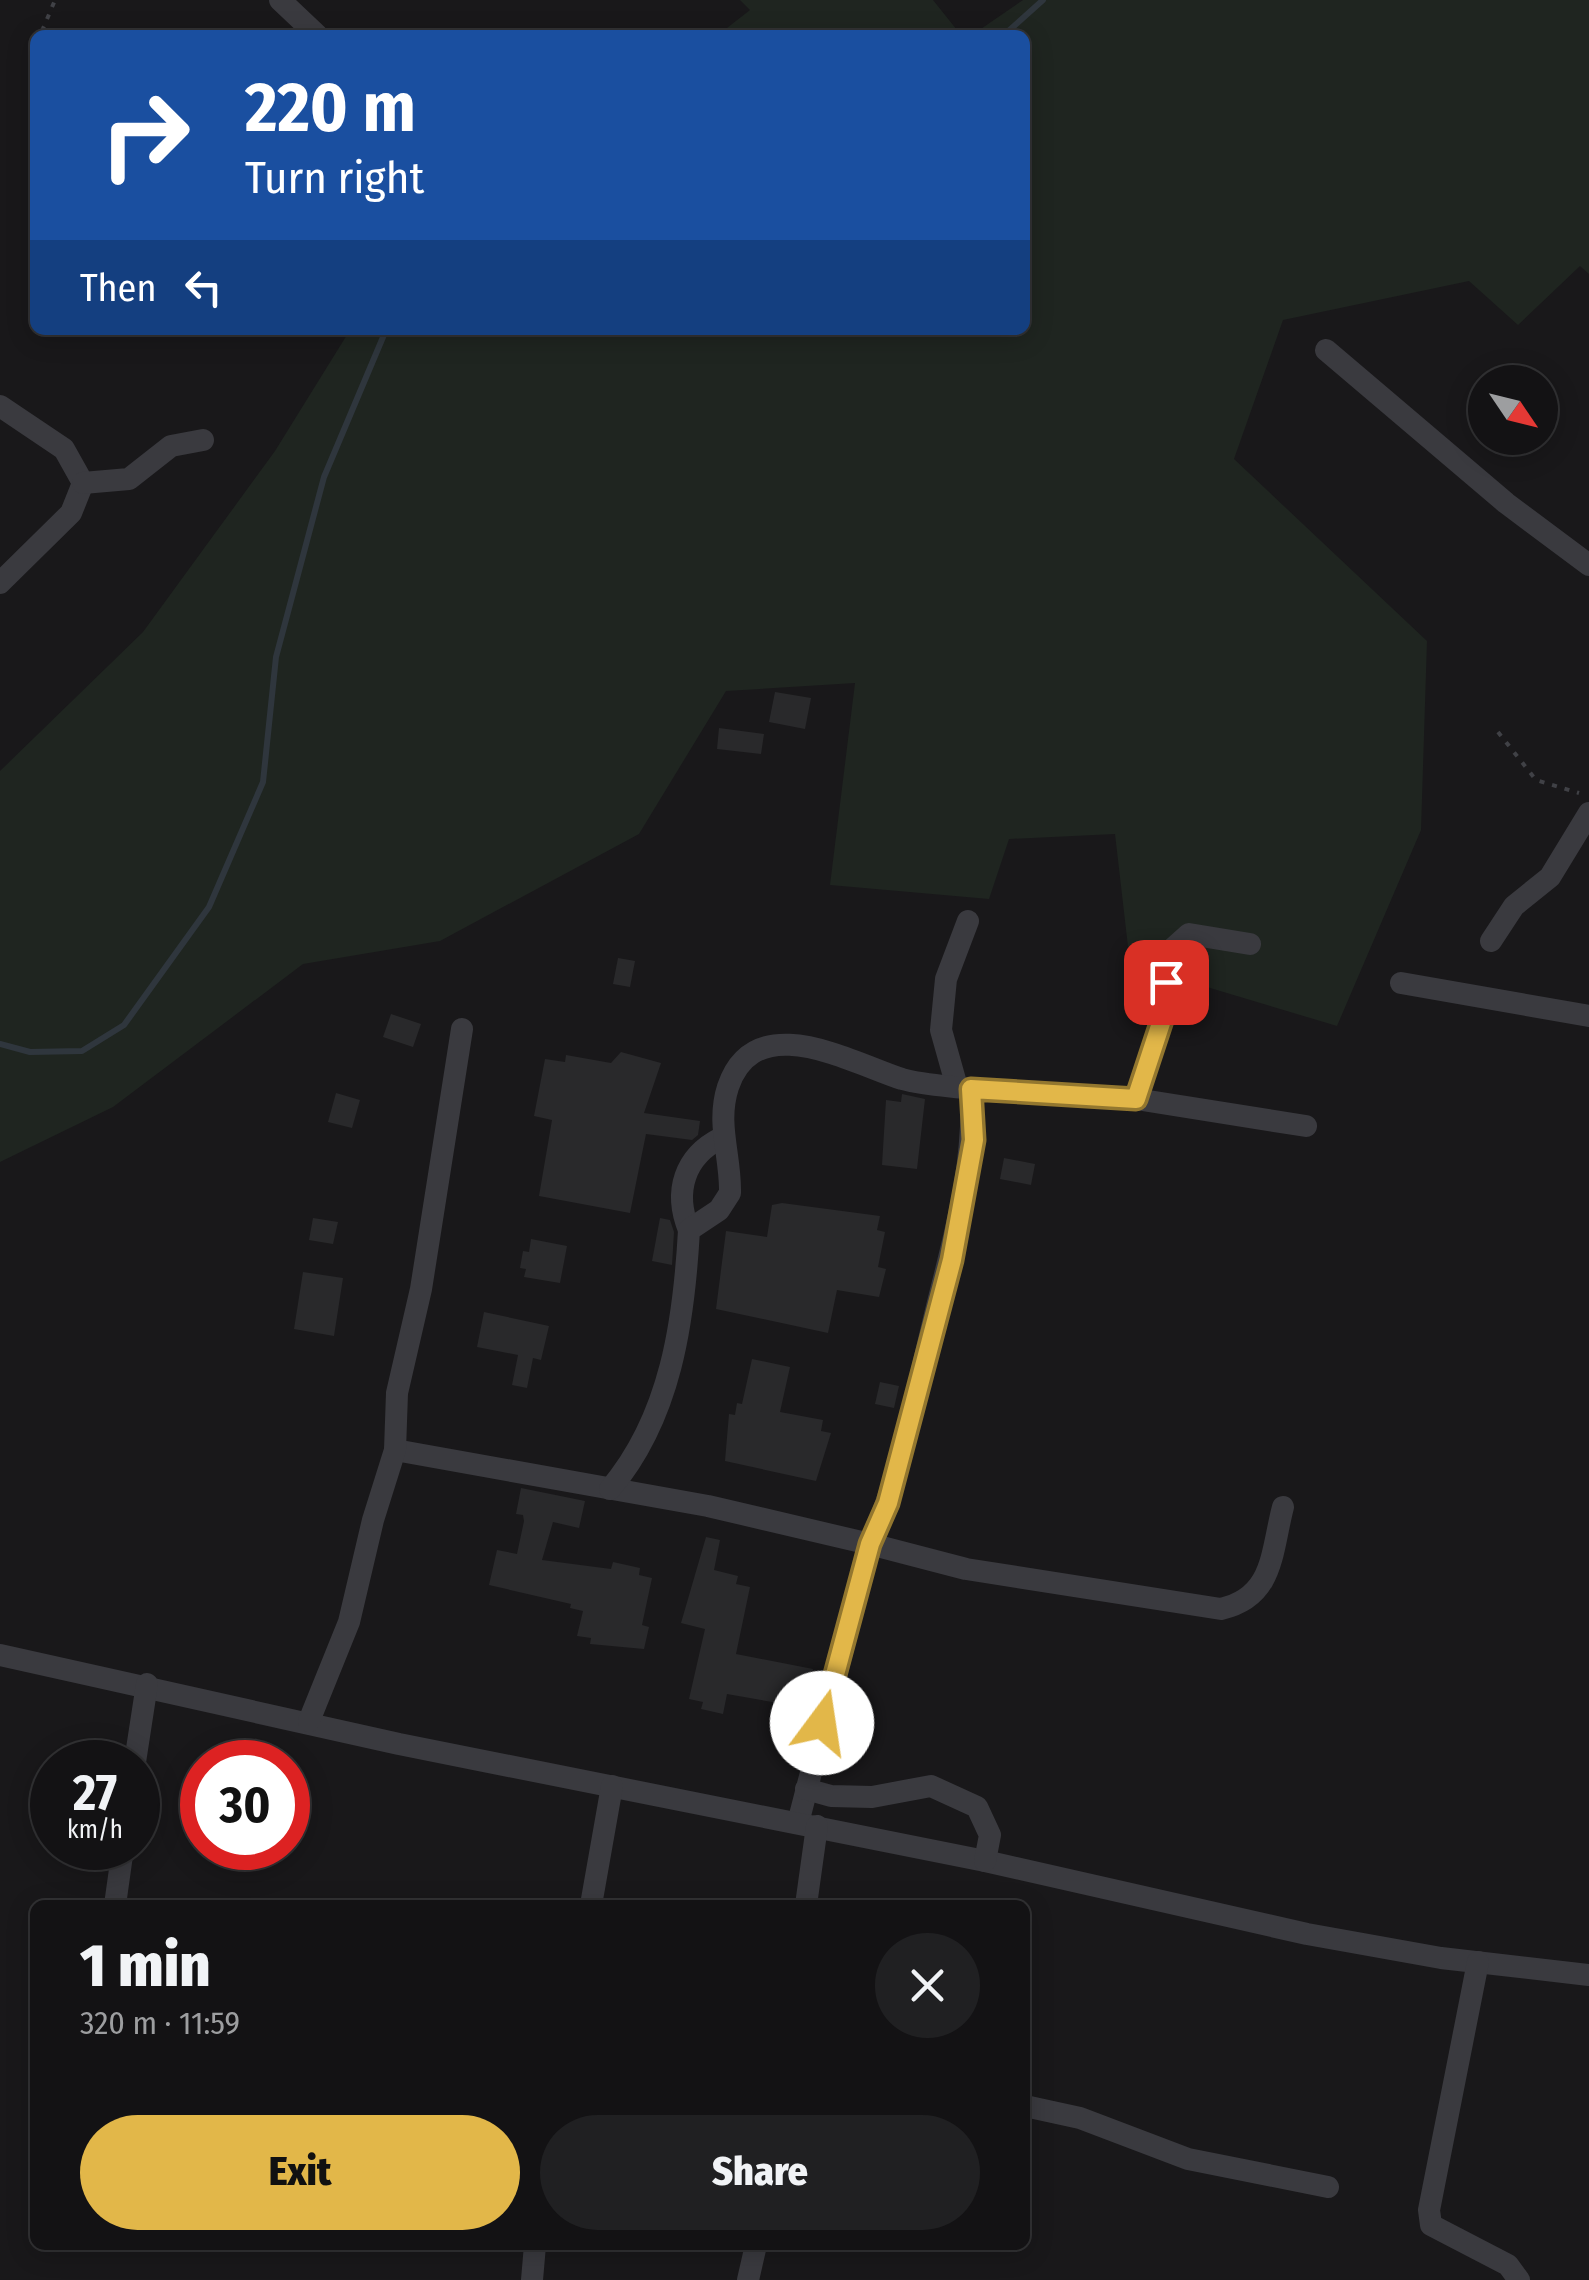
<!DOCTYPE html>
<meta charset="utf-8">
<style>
:root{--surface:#131214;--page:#202022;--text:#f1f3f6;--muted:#9d9ea0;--line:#323234;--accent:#e2b749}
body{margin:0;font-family:"Fira Sans Condensed",sans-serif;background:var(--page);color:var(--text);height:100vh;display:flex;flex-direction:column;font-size:38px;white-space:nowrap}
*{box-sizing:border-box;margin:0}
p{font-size:32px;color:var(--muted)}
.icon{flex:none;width:55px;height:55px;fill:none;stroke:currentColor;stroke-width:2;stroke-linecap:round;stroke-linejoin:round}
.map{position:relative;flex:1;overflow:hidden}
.sheet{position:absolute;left:30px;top:1900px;width:1000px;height:350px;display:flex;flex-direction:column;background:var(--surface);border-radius:15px;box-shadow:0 5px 25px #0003,0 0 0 2px var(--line)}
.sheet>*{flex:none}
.guide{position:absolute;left:30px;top:30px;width:1000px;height:305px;border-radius:15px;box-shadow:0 5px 25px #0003,0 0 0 2px var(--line);background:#1a4fa0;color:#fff;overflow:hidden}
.needle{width:65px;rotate:125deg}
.buttons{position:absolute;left:1468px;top:365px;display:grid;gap:20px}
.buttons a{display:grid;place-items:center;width:90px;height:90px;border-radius:50%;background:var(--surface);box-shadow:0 5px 25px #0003,0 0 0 2px var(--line);font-size:50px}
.speed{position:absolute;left:30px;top:1740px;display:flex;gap:20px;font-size:50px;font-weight:700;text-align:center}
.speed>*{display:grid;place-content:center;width:130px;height:130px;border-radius:50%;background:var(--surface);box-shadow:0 5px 25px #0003,0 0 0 2px var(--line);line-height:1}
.speed small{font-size:25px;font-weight:400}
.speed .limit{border:15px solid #d22;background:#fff;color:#111}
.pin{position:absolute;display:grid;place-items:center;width:85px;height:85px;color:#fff;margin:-42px;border-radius:20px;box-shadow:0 5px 15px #0006}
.me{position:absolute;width:110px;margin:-55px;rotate:14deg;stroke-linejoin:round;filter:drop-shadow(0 0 8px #0008)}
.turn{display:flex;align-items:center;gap:35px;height:210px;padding:0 50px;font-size:45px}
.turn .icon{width:130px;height:130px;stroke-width:2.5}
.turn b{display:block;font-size:70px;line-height:85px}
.then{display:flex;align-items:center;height:95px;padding:0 50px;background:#0003;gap:20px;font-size:38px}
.round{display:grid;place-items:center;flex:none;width:105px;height:105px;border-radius:52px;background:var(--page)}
.summary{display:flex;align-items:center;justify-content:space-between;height:170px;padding:0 50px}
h1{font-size:60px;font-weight:800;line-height:75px}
.button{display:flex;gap:20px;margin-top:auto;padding:20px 50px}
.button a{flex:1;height:115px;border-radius:60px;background:var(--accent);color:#111;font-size:40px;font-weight:800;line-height:115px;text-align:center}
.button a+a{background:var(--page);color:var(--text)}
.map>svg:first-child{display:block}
.green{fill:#1f2520}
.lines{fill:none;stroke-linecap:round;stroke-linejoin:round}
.stream{stroke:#2f363d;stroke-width:6}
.building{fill:#29292b}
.path{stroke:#404146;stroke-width:4;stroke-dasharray:5 8;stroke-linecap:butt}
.minor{stroke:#3a3a3f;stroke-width:22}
.route-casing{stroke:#93772f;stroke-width:25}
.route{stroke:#e2b749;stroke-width:18}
</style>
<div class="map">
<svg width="1589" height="2280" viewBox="0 0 1589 2280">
<rect width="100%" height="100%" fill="#19181a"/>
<g class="green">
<path d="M740,0H933L961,35H718L750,10Z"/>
<path d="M1023,0H1589V274L1580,266L1518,325L1469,281L1283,320L1234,459L1427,641L1421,830L1337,1026L1130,964L1115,834L1009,839L989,899L830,885L855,683L726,691L639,834L440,941L303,964L113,1107L0,1162V771L143,632L275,451L350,330H1025V35H972Z"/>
</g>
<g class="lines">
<g class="stream">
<path d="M1004,35L1043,0"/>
<path d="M0,1044L30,1052L82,1051L124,1025L209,907L263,782L276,657L324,477L386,330"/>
</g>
</g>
<g class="building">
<path d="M775,692L811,698L805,729L769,722Z"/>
<path d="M719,728L764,734L761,754L717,749Z"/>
<path d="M618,958L635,961L630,987L613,984Z"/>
<path d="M391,1014L421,1024L413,1047L383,1037Z"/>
<path d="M621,1052L661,1063L644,1113L700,1121L698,1135L692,1140L646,1134L630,1213L539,1196L552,1120L534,1116L545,1059L565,1062L566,1055L611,1063Z"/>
<path d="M336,1093L360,1100L352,1128L328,1122Z"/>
<path d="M902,1094L925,1099L917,1169L882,1165L886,1100L901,1102Z"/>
<path d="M1004,1158L1035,1164L1031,1185L1000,1179Z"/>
<path d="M782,1203L880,1216L877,1230L885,1232L878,1267L886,1269L879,1297L837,1290L828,1333L716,1309L726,1231L767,1237L772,1205Z"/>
<path d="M313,1218L338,1222L333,1244L309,1240Z"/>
<path d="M660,1218L670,1220L674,1232L672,1265L652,1261Z"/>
<path d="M531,1239L567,1246L560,1283L524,1277L526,1269L520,1268L523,1251L529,1252Z"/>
<path d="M303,1272L343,1278L334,1336L294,1329Z"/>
<path d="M484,1312L549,1326L541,1360L533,1358L527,1388L512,1385L518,1355L477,1347Z"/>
<path d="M752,1359L790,1367L780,1412L823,1420L821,1431L831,1433L816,1481L725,1461L729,1414L735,1415L737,1403L742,1404Z"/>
<path d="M880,1382L899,1386L894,1408L875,1404Z"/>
<path d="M521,1488L585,1501L579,1528L553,1522L542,1560L611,1569L613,1562L640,1568L639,1575L652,1578L642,1625L649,1627L644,1649L590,1644L591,1638L577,1636L583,1611L570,1608L571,1604L489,1585L497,1550L517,1554L524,1521L523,1515L516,1514Z"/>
<path d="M706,1537L720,1540L714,1570L738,1576L736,1584L750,1587L736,1654L813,1669L806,1708L727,1694L723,1714L701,1709L703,1702L689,1699L705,1629L681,1623Z"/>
</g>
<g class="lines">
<g class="path">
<path d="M42,31L55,0"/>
<path d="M1498,732L1536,780L1579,793"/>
</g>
<g class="minor">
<path d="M280,0L317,35"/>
<path d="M1326,350L1506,503L1589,565"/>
<path d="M0,406L64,449L83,483L71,513L0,583"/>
<path d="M83,483L129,479L171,446L203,440"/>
<path d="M1491,941L1514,906L1550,877L1589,813"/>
<path d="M1401,983L1589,1016"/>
<path d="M957,1087L941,1030L946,979L968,921"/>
<path d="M971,1089L1136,1099L1306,1126"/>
<path d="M1136,1099L1163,1014L1170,951L1189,934L1250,944"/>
<path d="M689,1230C673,1191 685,1156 721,1138"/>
<path d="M395,1450L708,1506L870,1544L798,1823"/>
<path d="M610,1489C671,1417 684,1321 689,1230L719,1210L730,1193C731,1156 716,1124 728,1087C755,1007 850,1062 902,1079C924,1085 949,1086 971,1089C975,1172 952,1243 933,1323C915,1397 901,1474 870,1544L966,1569L1221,1609C1274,1597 1271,1553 1283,1507"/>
<path d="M0,1655L399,1744L985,1861L1307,1934L1441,1958L1589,1975"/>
<path d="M309,1721L349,1622L373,1520L395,1450L397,1393L421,1289L462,1029"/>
<path d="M135,1762L147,1684"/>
<path d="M806,1789L831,1796L872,1797L931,1786L977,1807L990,1835L985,1861"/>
<path d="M115,1905L123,1848"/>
<path d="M591,1905L612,1786"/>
<path d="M806,1905L817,1826"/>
<path d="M1478,1962L1429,2210L1431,2225L1508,2265L1519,2280"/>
<path d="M1025,2106L1080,2118L1188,2159L1328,2187"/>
<path d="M532,2280L535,2245"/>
<path d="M748,2280L756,2245"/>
</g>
</g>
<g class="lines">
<defs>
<path id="route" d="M822,1723L870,1544L888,1503L952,1260L974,1140L971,1089L1136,1099L1164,1014L1166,982"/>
</defs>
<use href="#route" class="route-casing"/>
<use href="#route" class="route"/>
</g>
</svg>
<div class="buttons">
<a><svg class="needle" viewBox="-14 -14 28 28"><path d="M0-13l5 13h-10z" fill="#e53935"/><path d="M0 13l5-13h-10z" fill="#9d9ea0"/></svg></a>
</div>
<div class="speed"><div>27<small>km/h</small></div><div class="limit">30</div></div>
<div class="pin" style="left:1166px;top:982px;background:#d93025"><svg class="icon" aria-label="arrive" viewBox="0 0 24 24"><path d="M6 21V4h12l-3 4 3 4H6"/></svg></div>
<svg class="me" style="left:822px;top:1723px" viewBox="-20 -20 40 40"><circle r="19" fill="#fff"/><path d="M0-13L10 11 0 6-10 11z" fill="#e2b749"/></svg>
<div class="guide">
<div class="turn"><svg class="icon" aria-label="right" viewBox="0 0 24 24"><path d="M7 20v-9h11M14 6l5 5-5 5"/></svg><div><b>220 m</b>Turn right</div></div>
<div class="then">Then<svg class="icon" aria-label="left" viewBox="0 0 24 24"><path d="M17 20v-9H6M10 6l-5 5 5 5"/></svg></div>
</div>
<section class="sheet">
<div class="summary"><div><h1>1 min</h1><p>320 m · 11:59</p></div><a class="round"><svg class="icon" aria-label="close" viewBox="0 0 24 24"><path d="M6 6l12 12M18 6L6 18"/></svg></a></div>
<div class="button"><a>Exit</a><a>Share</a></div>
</section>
</div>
